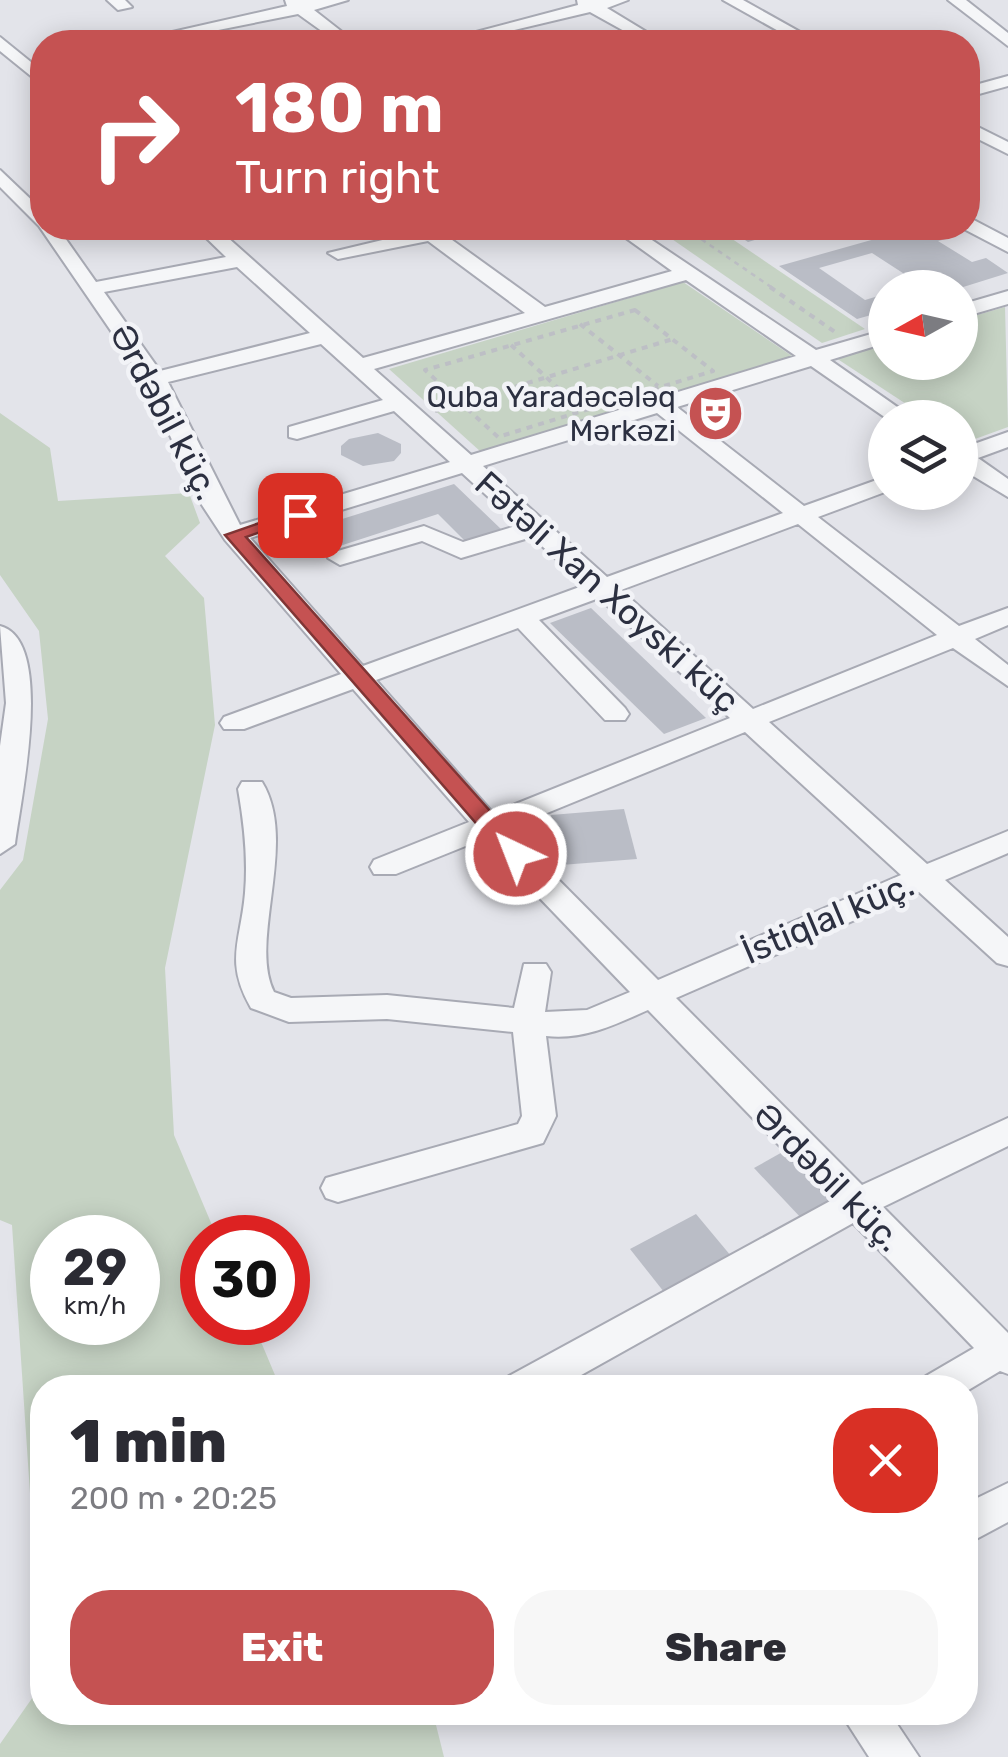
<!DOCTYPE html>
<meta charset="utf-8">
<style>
:root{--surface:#fff;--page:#f7f7f7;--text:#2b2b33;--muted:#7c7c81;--accent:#c55252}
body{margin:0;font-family:Rubik,sans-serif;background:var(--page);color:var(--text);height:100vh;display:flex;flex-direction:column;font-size:38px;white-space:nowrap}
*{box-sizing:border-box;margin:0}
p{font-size:32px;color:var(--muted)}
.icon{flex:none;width:55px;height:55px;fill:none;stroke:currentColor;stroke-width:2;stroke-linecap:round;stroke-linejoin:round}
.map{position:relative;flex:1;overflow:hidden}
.details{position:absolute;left:30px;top:1375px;width:948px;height:350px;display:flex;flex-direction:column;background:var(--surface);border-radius:40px;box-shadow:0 5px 25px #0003}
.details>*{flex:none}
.hud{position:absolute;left:30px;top:30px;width:950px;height:210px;border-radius:40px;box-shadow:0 5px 25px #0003;background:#c55252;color:#fff;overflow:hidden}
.needle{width:65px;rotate:262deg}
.fabs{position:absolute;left:868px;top:270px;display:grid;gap:20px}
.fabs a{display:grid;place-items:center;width:110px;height:110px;border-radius:50%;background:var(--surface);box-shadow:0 5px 25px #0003;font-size:50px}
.speed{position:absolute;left:30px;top:1215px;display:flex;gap:20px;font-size:50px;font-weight:700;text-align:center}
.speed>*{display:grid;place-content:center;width:130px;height:130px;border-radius:50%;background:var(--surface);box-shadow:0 5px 25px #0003;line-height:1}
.speed small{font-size:25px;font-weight:400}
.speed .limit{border:15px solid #d22;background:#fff;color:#111}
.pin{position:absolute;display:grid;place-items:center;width:85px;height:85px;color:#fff;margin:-42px;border-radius:20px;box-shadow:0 5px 15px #0006}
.me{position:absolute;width:110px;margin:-55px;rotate:317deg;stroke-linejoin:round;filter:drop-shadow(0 0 8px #0008)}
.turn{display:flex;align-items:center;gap:35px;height:210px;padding:0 40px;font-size:45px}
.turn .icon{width:130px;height:130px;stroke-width:2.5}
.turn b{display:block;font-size:70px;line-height:85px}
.round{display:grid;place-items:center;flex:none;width:105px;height:105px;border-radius:40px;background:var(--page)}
.head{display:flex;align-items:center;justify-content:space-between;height:170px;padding:0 40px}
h1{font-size:60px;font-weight:800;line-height:75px}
.button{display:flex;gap:20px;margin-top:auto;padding:20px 40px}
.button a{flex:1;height:115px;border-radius:40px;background:var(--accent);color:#fff;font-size:40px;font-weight:800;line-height:115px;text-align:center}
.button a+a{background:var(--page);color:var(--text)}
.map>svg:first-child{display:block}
.green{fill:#c6d3c4;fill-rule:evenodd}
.building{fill:#babdc6}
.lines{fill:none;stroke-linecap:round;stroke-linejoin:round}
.minor-casing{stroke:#a8aab4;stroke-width:4}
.path-far1{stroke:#bdbfc5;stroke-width:2.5;stroke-dasharray:5 5;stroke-linecap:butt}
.path{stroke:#bdbfc5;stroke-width:4;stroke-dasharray:6 6;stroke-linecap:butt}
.minor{fill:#f5f6f8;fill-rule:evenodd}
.route{fill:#c55252;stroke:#803535;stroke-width:2.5}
.labels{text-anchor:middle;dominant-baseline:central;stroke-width:9;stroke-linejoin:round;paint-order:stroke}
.far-poi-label{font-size:30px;fill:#2c3041;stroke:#f2f3f7;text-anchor:end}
.street-label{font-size:35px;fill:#2c3041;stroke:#f2f3f7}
</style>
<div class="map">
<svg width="1008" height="1757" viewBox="0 0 1008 1757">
<rect width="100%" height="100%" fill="#e3e4ea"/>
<g class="green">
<path d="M656,228H716L865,329L822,343Z"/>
<path d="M683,282L792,356L481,452L389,369Z"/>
<path d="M1005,307L1008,427L964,443L960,440V418L926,417L836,358L885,343V362H960V320Z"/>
<path d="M0,413L50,448L58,501L189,493L200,523L165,556L204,598L215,725L165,968L174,1135L217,1237L202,1238V1322L253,1323L280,1387L42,1388V1672L12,1225L0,1220V890L23,860L48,719L39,631L0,575ZM52,1238H138V1322H52Z"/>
<path d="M42,1684V1712L433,1713L444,1757H0V1744Z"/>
</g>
<g class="building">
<path d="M727,228H774L781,232L748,242Z"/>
<path d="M914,228H938L954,237L938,241L972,262L986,258L1008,273L960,288H926L872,253L819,268L865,300L885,294V311L857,319L779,266Z"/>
<path d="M378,433L401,444V453L394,461L363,466L341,455V446L349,439Z"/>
<path d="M454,484L502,530L466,542L438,514L309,556L291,535Z"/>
<path d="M591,608L706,718L664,734L550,623Z"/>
<path d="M624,809L637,859L561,865L551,815Z"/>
<path d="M786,1150L834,1201L802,1219L754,1168Z"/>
<path d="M696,1214L731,1256L664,1292L630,1249Z"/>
</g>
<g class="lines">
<defs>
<g id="minor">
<path d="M107,0H125L132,7L118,10Z"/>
<path d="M285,0H348L314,10L355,42H337L298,14L158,42H128L287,6Z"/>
<path d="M577,0H628L607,8L663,42H644L590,12L464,42H438L578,5Z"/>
<path d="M723,0H743L818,42H798Z"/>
<path d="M948,0H966L1008,33V46Z"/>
<path d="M0,37L42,71V85L0,51Z"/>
<path d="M1008,76V86L968,97V87Z"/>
<path d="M968,122L1008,142V154L968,134Z"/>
<path d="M0,170L42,210V228H58L96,282L226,257L196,228H217L363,358L525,313L428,241L338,259L328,253L416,232L414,228H474L448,237L545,307L672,271L612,228H634L816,350L885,330V343L830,360L913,418H886L811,366L677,407L804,506L885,477V492L818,517L959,626L1008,608V625L975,639L1008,665V686L953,648L769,722L927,864L1008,831V853L945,880L1008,937V966L997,963L919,892L676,998L862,1185L1008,1118V1146L883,1207L1008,1333V1374L1000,1371L965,1392V1388H920L926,1376L974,1348L853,1223L558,1388H503L509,1376L832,1200L648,1010C614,1025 584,1040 546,1036L556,1116L543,1143L338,1202L326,1198L321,1188L326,1178L518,1124L522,1116L513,1032L387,1019L289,1022L251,1008C224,961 241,941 245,893C248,858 244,823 238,789L242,782H262C299,842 248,940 274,992L291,998L387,995L514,1008L524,964H546L551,972L545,1012L587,1010L630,992L483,839L396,874H374L370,867L374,860L469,822L353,689L244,729H224L220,723L224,717L341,674L225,540L202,505L144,379L39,226L0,187ZM237,267L310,333L160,371L104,292ZM686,280L796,356L471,455L374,369ZM321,344L383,400L289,427V437L297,439L394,411L450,462L240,525L168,382ZM657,413L783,513L607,577L483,466ZM462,473L519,525L463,542L424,526L331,553L328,558L340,565L422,541L461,558L532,537L585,585L363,666L250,538ZM798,524L937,635L753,709L621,590ZM599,598L730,718L493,813L376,680L518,628L605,720H625L629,714L625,708L539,620ZM745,732L901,875L658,980L508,829Z"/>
<path d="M968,217L1008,238V252L962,228H968Z"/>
<path d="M822,228L805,235L795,229L796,228Z"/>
<path d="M1008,291V304L960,318V305Z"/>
<path d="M1008,432V447L978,458L1008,479V497L960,468V449Z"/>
<path d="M0,626C56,640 20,802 15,844L0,854V746L6,703Z"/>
<path d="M1008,1483V1522L965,1545V1504Z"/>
<path d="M840,1712H889L919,1757H869Z"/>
</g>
</defs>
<use href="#minor" class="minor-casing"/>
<path class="path-far1" d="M685,228L774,289"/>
<g class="path">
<path d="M770,287L835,332"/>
<path d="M635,310L713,371L498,437L425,370Z"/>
<path d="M580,324L658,386"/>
<path d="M511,345L581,409"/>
<path d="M435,411L673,339"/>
</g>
<use href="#minor" class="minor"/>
</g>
<path class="route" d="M294,511L309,515L246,537L524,849V860H508L225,535Z"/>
<defs>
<symbol id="theatre-disc" viewBox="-11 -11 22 22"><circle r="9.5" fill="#c55252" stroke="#f2f3f7"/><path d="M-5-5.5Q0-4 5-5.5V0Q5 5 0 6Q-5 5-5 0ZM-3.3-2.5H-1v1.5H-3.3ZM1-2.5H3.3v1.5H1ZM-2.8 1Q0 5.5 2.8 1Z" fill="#fff"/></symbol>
</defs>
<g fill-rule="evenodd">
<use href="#theatre-disc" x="684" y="382" width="63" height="63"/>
</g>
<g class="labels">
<g class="far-poi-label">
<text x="676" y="397">Quba Yaradəcələq<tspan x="676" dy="34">Mərkəzi</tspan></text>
</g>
<g class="street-label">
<text transform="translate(165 412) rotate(62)">Ərdəbil küç.</text>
<text transform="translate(607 592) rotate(42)">Fətəli Xan Xoyski küç</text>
<text transform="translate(828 918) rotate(-23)">İstiqlal küç.</text>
<text transform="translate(828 1177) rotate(45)">Ərdəbil küç.</text>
</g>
</g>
</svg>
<div class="fabs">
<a><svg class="needle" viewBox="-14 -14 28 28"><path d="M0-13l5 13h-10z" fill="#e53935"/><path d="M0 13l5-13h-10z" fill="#7c7c81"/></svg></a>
<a><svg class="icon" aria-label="layers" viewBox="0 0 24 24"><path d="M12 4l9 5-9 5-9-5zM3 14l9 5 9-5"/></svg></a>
</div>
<div class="speed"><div>29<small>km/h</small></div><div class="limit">30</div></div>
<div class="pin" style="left:300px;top:515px;background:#d93025"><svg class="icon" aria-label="arrive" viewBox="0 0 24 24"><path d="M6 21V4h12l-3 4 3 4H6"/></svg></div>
<svg class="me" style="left:516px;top:854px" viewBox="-20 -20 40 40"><circle r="17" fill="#c55252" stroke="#fff" stroke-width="3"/><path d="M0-11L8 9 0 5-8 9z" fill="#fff"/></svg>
<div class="hud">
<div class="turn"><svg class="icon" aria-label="right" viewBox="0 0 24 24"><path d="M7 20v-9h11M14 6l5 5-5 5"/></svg><div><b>180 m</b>Turn right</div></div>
</div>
<section class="details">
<div class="head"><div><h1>1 min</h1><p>200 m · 20:25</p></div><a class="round" style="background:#d93025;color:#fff"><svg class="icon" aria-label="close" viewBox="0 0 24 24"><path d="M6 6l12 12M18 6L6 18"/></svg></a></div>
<div class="button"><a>Exit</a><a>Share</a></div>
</section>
</div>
